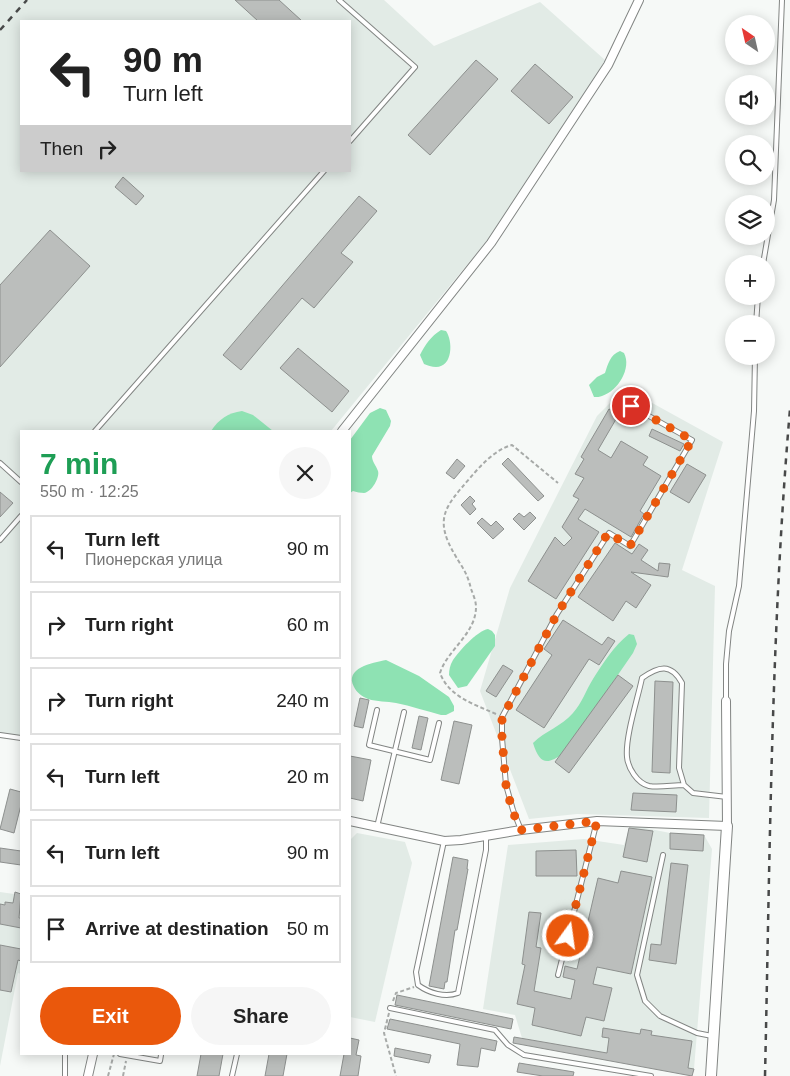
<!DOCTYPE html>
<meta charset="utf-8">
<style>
:root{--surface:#fff;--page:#f6f6f6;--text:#222;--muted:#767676;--line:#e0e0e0;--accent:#ea580c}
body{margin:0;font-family:Arial,sans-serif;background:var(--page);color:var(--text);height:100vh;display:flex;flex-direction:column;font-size:19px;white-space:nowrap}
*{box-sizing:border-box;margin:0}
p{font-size:16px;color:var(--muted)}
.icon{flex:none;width:28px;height:28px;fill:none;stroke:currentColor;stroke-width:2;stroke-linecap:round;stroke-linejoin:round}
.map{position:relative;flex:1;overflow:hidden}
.sheet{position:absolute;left:20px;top:430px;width:331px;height:625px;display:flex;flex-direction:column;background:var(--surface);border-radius:0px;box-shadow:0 2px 12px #0003}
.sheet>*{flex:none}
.banner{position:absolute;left:20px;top:20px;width:331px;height:152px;border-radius:0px;box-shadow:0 2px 12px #0003;background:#fff;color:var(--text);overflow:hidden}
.needle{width:32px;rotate:326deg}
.fabs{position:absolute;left:725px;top:15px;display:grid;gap:10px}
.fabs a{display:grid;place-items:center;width:50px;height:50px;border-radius:50%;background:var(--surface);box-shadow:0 2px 12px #0003;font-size:25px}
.pin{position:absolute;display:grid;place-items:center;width:42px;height:42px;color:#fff;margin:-21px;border:2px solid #fff;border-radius:50%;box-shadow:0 1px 5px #0007}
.me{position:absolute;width:55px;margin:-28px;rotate:14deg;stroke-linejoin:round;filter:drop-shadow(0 0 4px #0008)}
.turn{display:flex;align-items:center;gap:18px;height:105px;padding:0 20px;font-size:22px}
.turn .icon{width:65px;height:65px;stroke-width:2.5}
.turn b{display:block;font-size:35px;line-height:42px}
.then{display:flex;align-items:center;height:48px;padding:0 20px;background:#0003;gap:10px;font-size:19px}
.round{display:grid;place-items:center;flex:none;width:52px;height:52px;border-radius:26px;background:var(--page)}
.overview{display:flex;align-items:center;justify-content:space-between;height:85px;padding:0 20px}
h1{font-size:30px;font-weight:700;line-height:38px;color:#1e9e55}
.button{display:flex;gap:10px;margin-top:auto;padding:10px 20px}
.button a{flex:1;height:58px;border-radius:30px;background:var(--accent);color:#fff;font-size:20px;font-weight:700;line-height:58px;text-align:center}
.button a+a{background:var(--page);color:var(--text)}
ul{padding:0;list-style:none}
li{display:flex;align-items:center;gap:15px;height:68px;margin:0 10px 8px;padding:0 10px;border:2px solid var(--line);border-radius:0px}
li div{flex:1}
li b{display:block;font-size:19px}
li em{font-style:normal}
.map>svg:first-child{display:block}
.built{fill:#e2ebe6;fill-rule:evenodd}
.green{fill:#8ee2b3}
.building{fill:#bbbebc;stroke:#8d908e}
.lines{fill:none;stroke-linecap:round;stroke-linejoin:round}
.service-casing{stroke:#828583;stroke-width:6}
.minor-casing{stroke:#828583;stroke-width:10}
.tertiary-casing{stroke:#828583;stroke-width:12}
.path{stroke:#a7aaa8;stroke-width:2;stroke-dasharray:4 2.5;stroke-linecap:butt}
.service{stroke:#fff;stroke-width:4}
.minor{stroke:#fff;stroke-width:8}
.tertiary{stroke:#fff;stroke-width:10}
.rail{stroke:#484949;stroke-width:2.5;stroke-dasharray:6 6;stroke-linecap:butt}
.route{stroke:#ea580c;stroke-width:9;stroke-dasharray:0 16.2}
</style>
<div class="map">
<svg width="790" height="1076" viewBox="0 0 790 1076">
<rect width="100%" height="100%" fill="#f6f9f7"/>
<g class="built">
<path d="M0,0H384L434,46L540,2L605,60L538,178L331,431H21V740L0,738ZM21,21H350V171H21Z"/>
<path d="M625,388L723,442L682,570L715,586L709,818L577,814L529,819L480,691L510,588L597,416Z"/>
<path d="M630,825L670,833L704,835L712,849L694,1069L522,1038L515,1015L483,1009L508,845L584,839L624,845Z"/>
<path d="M357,833L405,842L412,863L375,1022L350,1017V840Z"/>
<path d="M0,892L21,895V974L18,973L0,1066Z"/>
</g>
<g class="green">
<path d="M441,330L446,331C453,341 453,367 436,367C432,367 427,365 424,364L420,355C425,345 431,336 441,330Z"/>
<path d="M620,351L624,353C632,368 618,391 602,396C600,397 597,397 594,397L589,385L597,377L605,373C608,364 610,355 620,351Z"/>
<path d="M380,408L386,410L391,421L390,426L372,456C372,462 376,465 378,471C380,477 372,492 364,493C361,493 356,492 353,491L350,493V440L370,413Z"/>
<path d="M242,411L253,415L273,431H211C219,419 228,413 242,411Z"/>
<path d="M488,629L492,631L495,635V646L467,686L458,688L449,675C449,670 450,665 453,660C459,651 477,631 488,629Z"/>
<path d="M629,634L634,635L637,644L633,653L564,753C547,765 540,765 533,743C545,731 562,726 573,713C582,703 586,690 593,679C603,663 614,646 629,634Z"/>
<path d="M386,660L419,676L449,697L454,706V711L446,715H441C426,711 411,706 396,703C387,701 377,702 368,699C363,697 356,692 354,687C344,668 372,663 386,660Z"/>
</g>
<g class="building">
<path d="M235,0H279L302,21H258Z"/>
<path d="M476,60L498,79L430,155L408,135Z"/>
<path d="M535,64L573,97L549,124L511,91Z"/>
<path d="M123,177L144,196L136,205L115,187Z"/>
<path d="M359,196L377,211L341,253L353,262L314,308L302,298L241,370L223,355Z"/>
<path d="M50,230L90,266L0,367V285Z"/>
<path d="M298,348L349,391L332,412L280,368Z"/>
<path d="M609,409L619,414L598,450L611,458L621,441L648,457L643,465L661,476L640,511L644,514L631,537L585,509L578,519L599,532L556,599L528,581L555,537L564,546L572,538L562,527L579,499L573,496L584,478L575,474L584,459L581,457Z"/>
<path d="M652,429L684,444L680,451L649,436Z"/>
<path d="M508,458L544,496L538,501L502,464Z"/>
<path d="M457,459L465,466L454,479L446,473Z"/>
<path d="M687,464L706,475L689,503L670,492Z"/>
<path d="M0,492L13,503L0,517Z"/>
<path d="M470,496L475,501L472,504L476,509L470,515L461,505Z"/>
<path d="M530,512L536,518L524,530L513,519L519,513L524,517Z"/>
<path d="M482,518L491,526L496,521L504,529L493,539L477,523Z"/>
<path d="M615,543L632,554L639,544L648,550L641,560L658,571L659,563L670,564L668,577L631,572L651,585L636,608L626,601L613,621L578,597Z"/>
<path d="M563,620L602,645L608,637L615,641L599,665L589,659L544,728L516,710L552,655L544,649Z"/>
<path d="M503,665L513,671L496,697L486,691Z"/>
<path d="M618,675L633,686L569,773L555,762Z"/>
<path d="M655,681L673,682L670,773L652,772Z"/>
<path d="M360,698L369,700L363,728L354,726Z"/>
<path d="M419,716L428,718L421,750L412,748Z"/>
<path d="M454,721L472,725L459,784L441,780Z"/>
<path d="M350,756L371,760L363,801L350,798Z"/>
<path d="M10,789L21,792V805L14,833L0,829Z"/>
<path d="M633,793L677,795L676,812L631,810Z"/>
<path d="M629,828L653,831L647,862L623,857Z"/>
<path d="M670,833L704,835L703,851L670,849Z"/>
<path d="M0,848L21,851V865L0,862Z"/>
<path d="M576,850L577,876H536V851Z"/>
<path d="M453,857L468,860L467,869H468L457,930H455L447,982H445L444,989L429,986Z"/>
<path d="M671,863L688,865L676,964L649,960L651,944L661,945Z"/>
<path d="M621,871L652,877L631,974L597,967L593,984L612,988L604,1021L586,1017L581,1036L532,1025L535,1008L517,1004L525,965L522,964L529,912L541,913L536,947L541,948L534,991L571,999L575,980L563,977L565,966L577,969L598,878L618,883Z"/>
<path d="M15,892L21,894L19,918H21V928L0,924V904L5,905V902L13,903Z"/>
<path d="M0,945L21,949V961L18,960L11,992L0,990Z"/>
<path d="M397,995L513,1019L511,1029L395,1005Z"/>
<path d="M390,1019L497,1041L495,1051L481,1048L478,1067L457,1065L460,1044L387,1029Z"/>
<path d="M603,1028L640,1034L641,1029L652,1031L651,1035L692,1041L688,1068L694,1069L692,1076L513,1043L514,1037L607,1053L609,1038L602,1037Z"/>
<path d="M350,1038L359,1040L356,1055L361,1056L358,1076H340L344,1054H350Z"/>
<path d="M395,1048L431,1055L429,1063L394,1056Z"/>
<path d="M201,1054H223L219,1076H197Z"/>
<path d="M269,1054H287L283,1076H265Z"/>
<path d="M519,1063L574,1072L573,1076H543L517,1072Z"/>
</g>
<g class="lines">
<defs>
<g id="service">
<path d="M339,0L415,67L350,141"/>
<path d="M763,264L774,200L782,0"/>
<path d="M756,324L758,296"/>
<path d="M95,431L324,171"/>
<path d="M0,463L21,482"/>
<path d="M0,540L21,516"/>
<path d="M726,701V664L729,631L739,586L754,411L755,356"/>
<path d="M377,710L369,745L430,760L439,723"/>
<path d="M0,735L21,738"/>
<path d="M684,785C673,785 659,788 649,786C637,783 628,768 627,757C625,737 638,698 642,678C659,666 671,663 682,683L679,768L684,785L693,793L727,797"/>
<path d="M377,827L404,712"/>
<path d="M521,830L513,810L506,785L502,738V717L557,614L609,533L630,546L692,440L631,406"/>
<path d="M444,841L416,972L418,985C429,993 445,998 458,993L486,850V837"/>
<path d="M663,855L637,975L645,1001L660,1016L697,1033L712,1036"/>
<path d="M558,975L597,821"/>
<path d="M390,1008L495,1030L508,1045L524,1055L651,1076"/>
<path d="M65,1054V1076"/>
<path d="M120,1054L160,1061L161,1055"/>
<path d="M232,1076L237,1054"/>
</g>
<g id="minor">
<path d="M342,431L491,243L608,65L639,0"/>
<path d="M350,821L444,841L461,840L521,830L597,821L727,826L726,701"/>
<path d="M88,1076L93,1054"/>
</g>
<path id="tertiary" d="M711,1076L727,826"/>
</defs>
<use href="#service" class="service-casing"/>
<use href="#minor" class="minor-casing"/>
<use href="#tertiary" class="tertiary-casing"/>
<g class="path">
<path d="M496,714C474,704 449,697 440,673C447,650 476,634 476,607C476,601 473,594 471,589C467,572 463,569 455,555C433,518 446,506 470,478C481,465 496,449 512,445L558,483"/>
<path d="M393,1001L396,993L414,987"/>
<path d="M389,1013L384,1033L396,1076"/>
<path d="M108,1076L114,1054"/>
<path d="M123,1076L126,1061"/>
</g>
<use href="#service" class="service"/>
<use href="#minor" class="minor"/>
<use href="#tertiary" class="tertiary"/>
<g class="rail">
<path d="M0,30L27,0"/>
<path d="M765,1076C770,854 771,631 790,409"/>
</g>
</g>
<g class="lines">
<path class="route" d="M568,936L597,821L521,830L512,810L506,785L502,738V718L557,614L608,533L630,546L692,440L631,406"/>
</g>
</svg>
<div class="fabs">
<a><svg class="needle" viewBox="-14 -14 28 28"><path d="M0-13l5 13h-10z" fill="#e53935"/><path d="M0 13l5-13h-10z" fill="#767676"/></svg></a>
<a><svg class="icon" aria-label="sound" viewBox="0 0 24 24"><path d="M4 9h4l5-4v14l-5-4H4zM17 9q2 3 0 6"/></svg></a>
<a><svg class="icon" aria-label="search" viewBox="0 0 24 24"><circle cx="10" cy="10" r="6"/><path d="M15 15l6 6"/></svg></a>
<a><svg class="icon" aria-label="layers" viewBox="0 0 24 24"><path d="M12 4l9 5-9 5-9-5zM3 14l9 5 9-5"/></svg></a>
<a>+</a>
<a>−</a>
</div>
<div class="pin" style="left:631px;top:406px;background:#d93025"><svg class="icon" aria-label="arrive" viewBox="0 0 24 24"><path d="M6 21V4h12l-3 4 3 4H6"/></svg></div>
<svg class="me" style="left:568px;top:936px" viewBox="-20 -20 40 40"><circle r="17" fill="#ea580c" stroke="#fff" stroke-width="3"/><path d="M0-11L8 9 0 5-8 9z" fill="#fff"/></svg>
<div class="banner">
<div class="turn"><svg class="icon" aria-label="left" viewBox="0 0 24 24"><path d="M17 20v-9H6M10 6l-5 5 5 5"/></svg><div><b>90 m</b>Turn left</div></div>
<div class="then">Then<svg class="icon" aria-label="right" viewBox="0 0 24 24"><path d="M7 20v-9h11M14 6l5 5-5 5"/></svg></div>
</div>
<section class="sheet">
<div class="overview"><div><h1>7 min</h1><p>550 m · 12:25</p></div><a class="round"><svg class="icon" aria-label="close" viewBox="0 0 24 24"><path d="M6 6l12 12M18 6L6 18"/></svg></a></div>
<ul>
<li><svg class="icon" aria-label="left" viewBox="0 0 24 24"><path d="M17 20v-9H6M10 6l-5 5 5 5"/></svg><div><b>Turn left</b><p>Пионерская улица</p></div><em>90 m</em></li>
<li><svg class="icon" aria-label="right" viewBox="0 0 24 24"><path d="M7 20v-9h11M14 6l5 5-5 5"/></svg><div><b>Turn right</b></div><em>60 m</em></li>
<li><svg class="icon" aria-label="right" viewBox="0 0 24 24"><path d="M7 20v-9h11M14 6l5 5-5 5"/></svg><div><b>Turn right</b></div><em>240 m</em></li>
<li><svg class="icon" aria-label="left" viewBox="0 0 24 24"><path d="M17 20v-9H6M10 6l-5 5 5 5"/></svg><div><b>Turn left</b></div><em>20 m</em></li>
<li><svg class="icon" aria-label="left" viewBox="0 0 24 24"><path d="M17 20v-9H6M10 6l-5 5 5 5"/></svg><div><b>Turn left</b></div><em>90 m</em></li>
<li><svg class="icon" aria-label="arrive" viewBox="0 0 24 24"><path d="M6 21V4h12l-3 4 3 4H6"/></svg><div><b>Arrive at destination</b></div><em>50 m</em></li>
</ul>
<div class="button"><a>Exit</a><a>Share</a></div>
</section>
</div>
